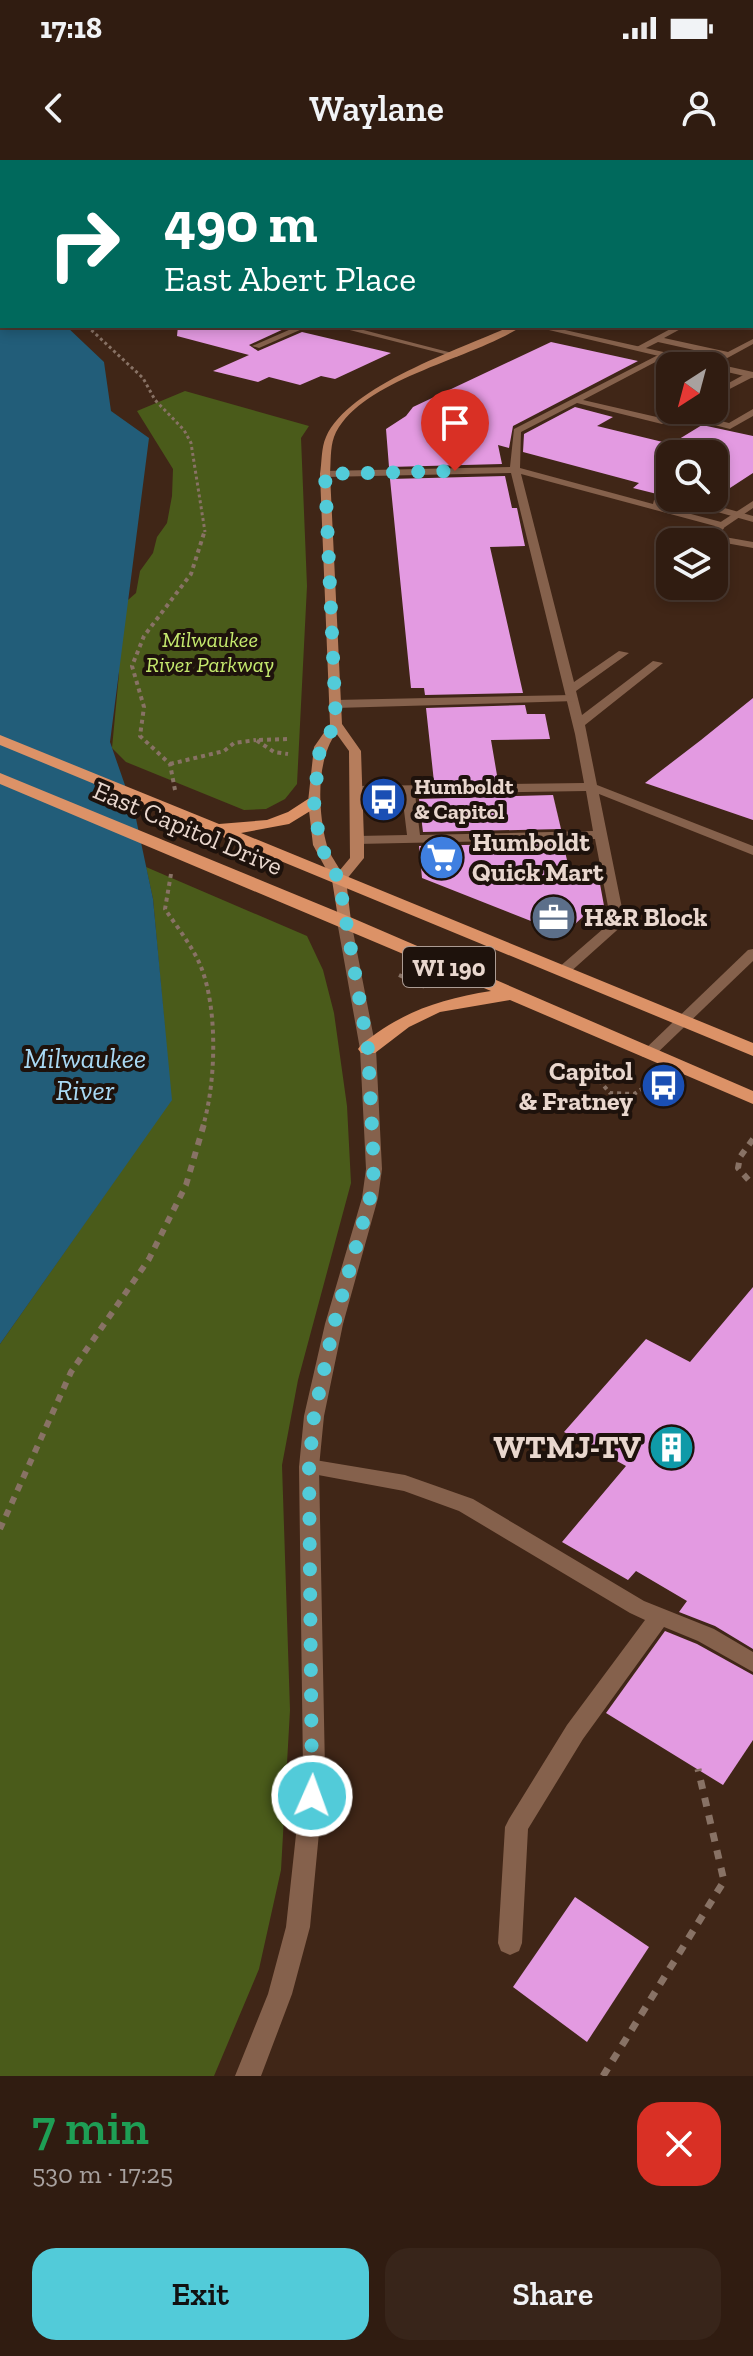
<!DOCTYPE html>
<meta charset="utf-8">
<style>
:root{--surface:#301c11;--page:#38251a;--text:#f1f3f6;--muted:#a8a19f;--line:#4b3a31;--accent:#52cbd9}
body{margin:0;font-family:"Zilla Slab",serif;background:var(--page);color:var(--text);height:100vh;display:flex;flex-direction:column;font-size:30px;white-space:nowrap}
*{box-sizing:border-box;margin:0}
p{font-size:26px;color:var(--muted)}
.icon{flex:none;width:44px;height:44px;fill:none;stroke:currentColor;stroke-width:2;stroke-linecap:round;stroke-linejoin:round}
.map{position:relative;height:1916px;overflow:hidden}
.details{display:flex;flex-direction:column;background:var(--surface);flex:1}
.details>*{flex:none}
.top-card{position:absolute;left:0px;top:0px;width:754px;height:168px;box-shadow:0 4px 12px #0003,0 0 0 2px var(--line);background:#00695c;color:#fff;overflow:hidden}
.needle{width:52px;rotate:216deg}
.fabs{position:absolute;left:656px;top:192px;display:grid;gap:16px}
.fabs a{display:grid;place-items:center;width:72px;height:72px;border-radius:16px;background:var(--surface);box-shadow:0 4px 12px #0003,0 0 0 2px var(--line);font-size:40px}
.pin{position:absolute;display:grid;place-items:center;width:68px;height:68px;color:#fff;margin:-82px -34px;border-radius:50% 50% 50% 0;rotate:-45deg;box-shadow:0 0 8px #0007}
.pin .icon{rotate:45deg}
.me{position:absolute;width:88px;margin:-44px;rotate:2deg;stroke-linejoin:round;filter:drop-shadow(0 0 6px #0008)}
.turn{display:flex;align-items:center;gap:28px;height:168px;padding:0 32px;font-size:36px}
.turn .icon{width:104px;height:104px;stroke-width:2.5}
.turn b{display:block;font-size:56px;line-height:68px}
.round{display:grid;place-items:center;flex:none;width:84px;height:84px;border-radius:24px;background:var(--page)}
.summary{display:flex;align-items:center;justify-content:space-between;height:136px;padding:0 32px}
h1{font-size:48px;font-weight:600;line-height:60px;color:#1e9e55}
.primary-button{display:flex;gap:16px;margin-top:auto;padding:16px 32px}
.primary-button a{flex:1;height:92px;border-radius:24px;background:var(--accent);color:#111;font-size:32px;font-weight:600;line-height:92px;text-align:center}
.primary-button a+a{background:var(--page);color:var(--text)}
.status{display:flex;justify-content:space-between;align-items:center;height:56px;padding:0 40px;background:var(--surface);direction:ltr}
.status svg{height:22px;fill:currentColor}
header{display:flex;justify-content:space-between;align-items:center;height:104px;padding:0 32px;background:var(--surface);font-size:36px;font-weight:600}
.map>svg:first-child{display:block}
.green{fill:#4a5b1a}
.water{fill:#225d79}
.building{fill:#e39ae1}
.lines{fill:none;stroke-linecap:round;stroke-linejoin:round}
.path-far4{stroke:#887265;stroke-width:2;stroke-dasharray:3 3;stroke-linecap:butt}
.path-far3{stroke:#887265;stroke-width:3;stroke-dasharray:3 3;stroke-linecap:butt}
.path-far2{stroke:#887265;stroke-width:4;stroke-dasharray:4 4;stroke-linecap:butt}
.path-far1{stroke:#887265;stroke-width:6;stroke-dasharray:7 7;stroke-linecap:butt}
.path{stroke:#887265;stroke-width:7;stroke-dasharray:9 9;stroke-linecap:butt}
.service{fill:#85614c;fill-rule:evenodd}
.minor{fill:#85614c;fill-rule:evenodd}
.secondary{fill:#b67d5c;fill-rule:evenodd}
.primary{fill:#dc9267;fill-rule:evenodd}
.route{stroke:#52cbd9;stroke-width:14;stroke-dasharray:0 25.2}
.labels{text-anchor:middle;dominant-baseline:central;stroke-width:8;stroke-linejoin:round;paint-order:stroke}
.far-park-label{font-size:22px;font-style:italic;fill:#c5e96e;stroke:#1e120c}
.far-poi-label{font-size:22px;font-weight:bold;fill:#e9d7ce;stroke:#1e120c;text-anchor:start}
.shield{fill:#1e120c;stroke:#ac9c94;stroke-width:2}
.shield-label{font-size:24px;font-weight:bold;fill:#e9d7ce}
.street-label{font-size:26px;fill:#e9d7ce;stroke:#1e120c}
.poi-label{font-size:26px;font-weight:bold;fill:#e9d7ce;stroke:#1e120c;text-anchor:start}
.water-label{font-size:28px;font-style:italic;fill:#a9d9f4;stroke:#1e120c}
.near-poi-label{font-size:32px;font-weight:bold;fill:#e9d7ce;stroke:#1e120c;text-anchor:end}
</style>
<div class="status"><b>17:18</b><svg viewBox="0 0 49 12"><path d="M0 12V9h3v3zM5 12V6h3v6zM10 12V3h3v9zM15 12V0h3v12zM26 1h20v11H26zM47 4h2v5h-2z"/></svg></div>
<header><svg class="icon" aria-label="back" viewBox="0 0 24 24"><path d="M15 5l-7 7 7 7"/></svg>Waylane<svg class="icon" aria-label="person" viewBox="0 0 24 24"><circle cx="12" cy="8" r="4"/><path d="M4 21q1-7 8-7t8 7"/></svg></header>
<div class="map">
<svg width="753" height="1916" viewBox="0 0 753 1916">
<rect width="100%" height="100%" fill="#402617"/>
<g class="green">
<path d="M338,0H753V49L752,2Z"/>
<path d="M185,231L309,266L301,278L307,426L297,624L285,639L266,649L244,650L126,602L112,588L119,514L113,453L136,433L140,411L153,393L157,377L167,363L172,336L173,309L137,251Z"/>
<path d="M146,707L307,776L323,810L334,853L347,946L351,1023L298,1220L282,1305L290,1550L281,1710L259,1809L214,1916H0V1184L171,940L153,739Z"/>
</g>
<path class="water" d="M0,0H67L2,2V166H66L104,202L111,251L149,278L110,582L135,654L153,739L172,940L0,1184Z"/>
<g class="building">
<path d="M178,166L286,168L249,185L258,191L302,172L391,193L335,219L321,216L300,225L269,217L258,222L213,211L249,195L177,176Z"/>
<path d="M551,182L638,201L513,266L509,288L498,285L502,304L389,307L386,269L406,256L413,247Z"/>
<path d="M575,247L613,257L597,266L671,284L702,265L753,276V313L710,341L700,338H714V294H670V336H665L633,328L639,323L523,292L524,274Z"/>
<path d="M505,316L512,348H517L525,386L490,387L523,533L425,535L424,528H411L390,319Z"/>
<path d="M753,538V660L645,623L701,580Z"/>
<path d="M525,545L527,554H545L550,579L491,580L498,621L434,622L426,548Z"/>
<path d="M553,635L561,669L423,672L419,639Z"/>
<path d="M563,683L570,713L600,724L607,762L586,754L564,774L422,718L419,686Z"/>
<path d="M753,1127V1489L715,1466L679,1452L687,1441L636,1411L628,1420L562,1382L626,1306L564,1272L646,1179L690,1202Z"/>
<path d="M665,1471L697,1484L753,1515V1580L723,1625L606,1553Z"/>
<path d="M575,1737L649,1787L587,1882L513,1827Z"/>
</g>
<g class="lines">
<g class="path-far4">
<path d="M370,0L377,2"/>
<path d="M116,2L119,0"/>
<path d="M473,2L485,0"/>
</g>
<path class="path-far3" d="M87,166L143,218L155,240L184,270L191,283L205,372"/>
<g class="path-far2">
<path d="M287,579L256,580L274,592L288,594"/>
<path d="M170,604L224,591L234,583L256,580"/>
<path d="M175,630L170,604L140,576L144,547L132,506L144,476L191,414L205,370"/>
<path d="M171,714L165,749C177,767 193,787 201,807C218,849 216,923 203,966"/>
<path d="M399,815L427,828"/>
<path d="M604,907L597,918L610,933L634,934L647,926"/>
</g>
<g class="path-far1">
<path d="M753,979L740,997L738,1008L753,1025"/>
<path d="M0,1369L71,1212L149,1099L186,1025L204,964"/>
</g>
<path class="path" d="M603,1916L724,1721L698,1609"/>
<g class="service">
<rect x="752" y="129" width="1" height="4"/>
<path d="M298,166H309L259,188L252,186Z"/>
<path d="M676,166H686L664,178L728,192L753,179V184L720,202L716,200L721,196L658,182L640,191L633,189Z"/>
<path d="M662,193L665,197L583,240L661,258L677,250H688L686,252L729,263L753,249V256L730,269L679,256L662,264L577,243L521,272L520,308L653,344L654,340L657,339L689,338L753,356V362L689,344L657,345L725,363L726,365L719,376L753,382V388L709,380L708,378L715,366L521,314L574,522L619,491L629,493L576,531L582,555L653,501L663,503L585,565L597,625L753,686V695L599,634L625,763L568,814H558L556,811L558,808L611,762L595,679L357,684L350,680L357,676L407,675L402,634L352,633V627L356,626L584,623L575,574L511,313L325,317L320,314L325,311L510,307L514,269ZM586,631L593,671L420,675L415,634Z"/>
<path d="M747,213H753V217L714,237V231Z"/>
<path d="M309,1299L405,1315L473,1339L644,1441L714,1469L753,1492V1512L698,1481L664,1467L583,1579L528,1669L522,1783L519,1791L510,1795L501,1791L498,1783L505,1667L509,1659L567,1565L645,1460L630,1453L459,1351L404,1331L302,1312L299,1307L302,1302Z"/>
</g>
<g class="minor">
<path d="M334,166H348L460,195L456,197Z"/>
<path d="M532,166H547L753,212V218L714,209V206H701Z"/>
<path d="M753,341V348L725,367L716,365Z"/>
<path d="M572,535L578,539L576,541L335,548L329,544L335,540Z"/>
<path d="M344,757L351,761L376,889L382,1009L378,1038L343,1164L324,1256L319,1307L325,1610L310,1767L292,1834L261,1916H235L268,1834L286,1767L303,1610L299,1307L304,1256L325,1164L362,1038L366,1009L360,889L337,761Z"/>
<path d="M753,789V801L653,897H643L640,894L643,891L748,790Z"/>
</g>
<g class="secondary">
<rect x="752" y="55" width="1" height="4"/>
<path d="M511,166H522C474,199 358,219 334,277C330,288 331,302 330,314L342,564L361,591L364,680V698L346,720L351,761L344,765L339,764L332,720L313,685L308,642L314,587L330,564L320,314C322,302 321,288 326,277C349,225 461,189 511,166ZM336,573L349,591L350,698L340,710C335,701 328,692 326,682C318,649 316,601 336,573Z"/>
</g>
<g class="primary">
<path d="M0,575L219,664L267,660L288,652L308,639H320V645L289,664L241,673L753,883V896L0,585Z"/>
<path d="M0,613L350,757L753,931V944L510,840L440,852L409,867L375,893H361L358,889L361,885C401,852 440,839 491,831L0,624Z"/>
</g>
</g>
<g class="lines">
<path class="route" d="M312,1636L309,1307L314,1256L334,1164L370,1038L374,1009L368,889L339,720L320,685L314,642L320,587L336,564L325,314L455,311"/>
</g>
<defs>
<symbol id="bus-disc" viewBox="-11 -11 22 22"><circle r="9.5" fill="#1a4fb4" stroke="#1e120c"/><path d="M-5-6H5V4H4V6H2V4H-2V6H-4V4H-5ZM-3.5-4V0h7V-4ZM-3.5 1.2v1.5H-2V1.2ZM2 1.2v1.5H3.5V1.2Z" fill="#fff"/></symbol>
<symbol id="supermarket-disc" viewBox="-11 -11 22 22"><circle r="9.5" fill="#3f7fe0" stroke="#1e120c"/><path d="M-6-5.5h2.5l.6 2H6L4.5 2H-2.5L-4.4-4H-6ZM-1.5 3.2a1.3 1.3 0 1 0 .1 0ZM3 3.2a1.3 1.3 0 1 0 .1 0Z" fill="#fff"/></symbol>
<symbol id="office-disc" viewBox="-11 -11 22 22"><circle r="9.5" fill="#5c6f8a" stroke="#1e120c"/><path d="M-6-3h4V-5.5h4V-3h4V5H-6ZM-1-4.5V-3h2v-1.5ZM-6 0V1H6V0Z" fill="#fff"/></symbol>
<symbol id="building-disc" viewBox="-11 -11 22 22"><circle r="9.5" fill="#0f9aa8" stroke="#1e120c"/><path d="M-4-6H4V6H1V3H-1V6H-4ZM-2.5-4.3h1.7v1.8h-1.7ZM.8-4.3h1.7v1.8H.8ZM-2.5-1h1.7V.8h-1.7ZM.8-1h1.7V.8H.8Z" fill="#fff"/></symbol>
</defs>
<g fill-rule="evenodd">
<use href="#bus-disc" x="358" y="614" width="51" height="51"/>
<use href="#supermarket-disc" x="416" y="672" width="51" height="51"/>
<use href="#office-disc" x="528" y="732" width="51" height="51"/>
<use href="#bus-disc" x="638" y="900" width="51" height="51"/>
<use href="#building-disc" x="646" y="1262" width="51" height="51"/>
</g>
<g class="labels">
<g class="far-park-label">
<text x="210" y="479">Milwaukee<tspan x="210" dy="25">River Parkway</tspan></text>
</g>
<g class="far-poi-label">
<text x="414" y="626">Humboldt<tspan x="414" dy="25">&amp; Capitol</tspan></text>
</g>
<rect class="shield" x="403" y="787" width="92" height="40" rx="6"/>
<g class="shield-label">
<text x="449" y="807">WI 190</text>
</g>
<g class="street-label">
<text transform="translate(188 668) rotate(23)">East Capitol Drive</text>
</g>
<g class="poi-label">
<text x="472" y="682">Humboldt<tspan x="472" dy="30">Quick Mart</tspan></text>
<text x="584" y="757">H&amp;R Block</text>
<text x="633" y="911" text-anchor="end">Capitol<tspan x="633" dy="30">&amp; Fratney</tspan></text>
</g>
<g class="water-label">
<text x="85" y="898">Milwaukee<tspan x="85" dy="32">River</tspan></text>
</g>
<g class="near-poi-label">
<text x="641" y="1287">WTMJ-TV</text>
</g>
</g>
</svg>
<div class="fabs">
<a><svg class="needle" viewBox="-14 -14 28 28"><path d="M0-13l5 13h-10z" fill="#e53935"/><path d="M0 13l5-13h-10z" fill="#a8a19f"/></svg></a>
<a><svg class="icon" aria-label="search" viewBox="0 0 24 24"><circle cx="10" cy="10" r="6"/><path d="M15 15l6 6"/></svg></a>
<a><svg class="icon" aria-label="layers" viewBox="0 0 24 24"><path d="M12 4l9 5-9 5-9-5zM3 14l9 5 9-5"/></svg></a>
</div>
<div class="pin" style="left:455px;top:311px;background:#d93025"><svg class="icon" aria-label="arrive" viewBox="0 0 24 24"><path d="M6 21V4h12l-3 4 3 4H6"/></svg></div>
<svg class="me" style="left:312px;top:1636px" viewBox="-20 -20 40 40"><circle r="17" fill="#52cbd9" stroke="#fff" stroke-width="3"/><path d="M0-11L8 9 0 5-8 9z" fill="#fff"/></svg>
<div class="top-card">
<div class="turn"><svg class="icon" aria-label="right" viewBox="0 0 24 24"><path d="M7 20v-9h11M14 6l5 5-5 5"/></svg><div><b>490 m</b>East Abert Place</div></div>
</div>
</div>
<section class="details">
<div class="summary"><div><h1>7 min</h1><p>530 m · 17:25</p></div><a class="round" style="background:#d93025;color:#fff"><svg class="icon" aria-label="close" viewBox="0 0 24 24"><path d="M6 6l12 12M18 6L6 18"/></svg></a></div>
<div class="primary-button"><a>Exit</a><a>Share</a></div>
</section>
